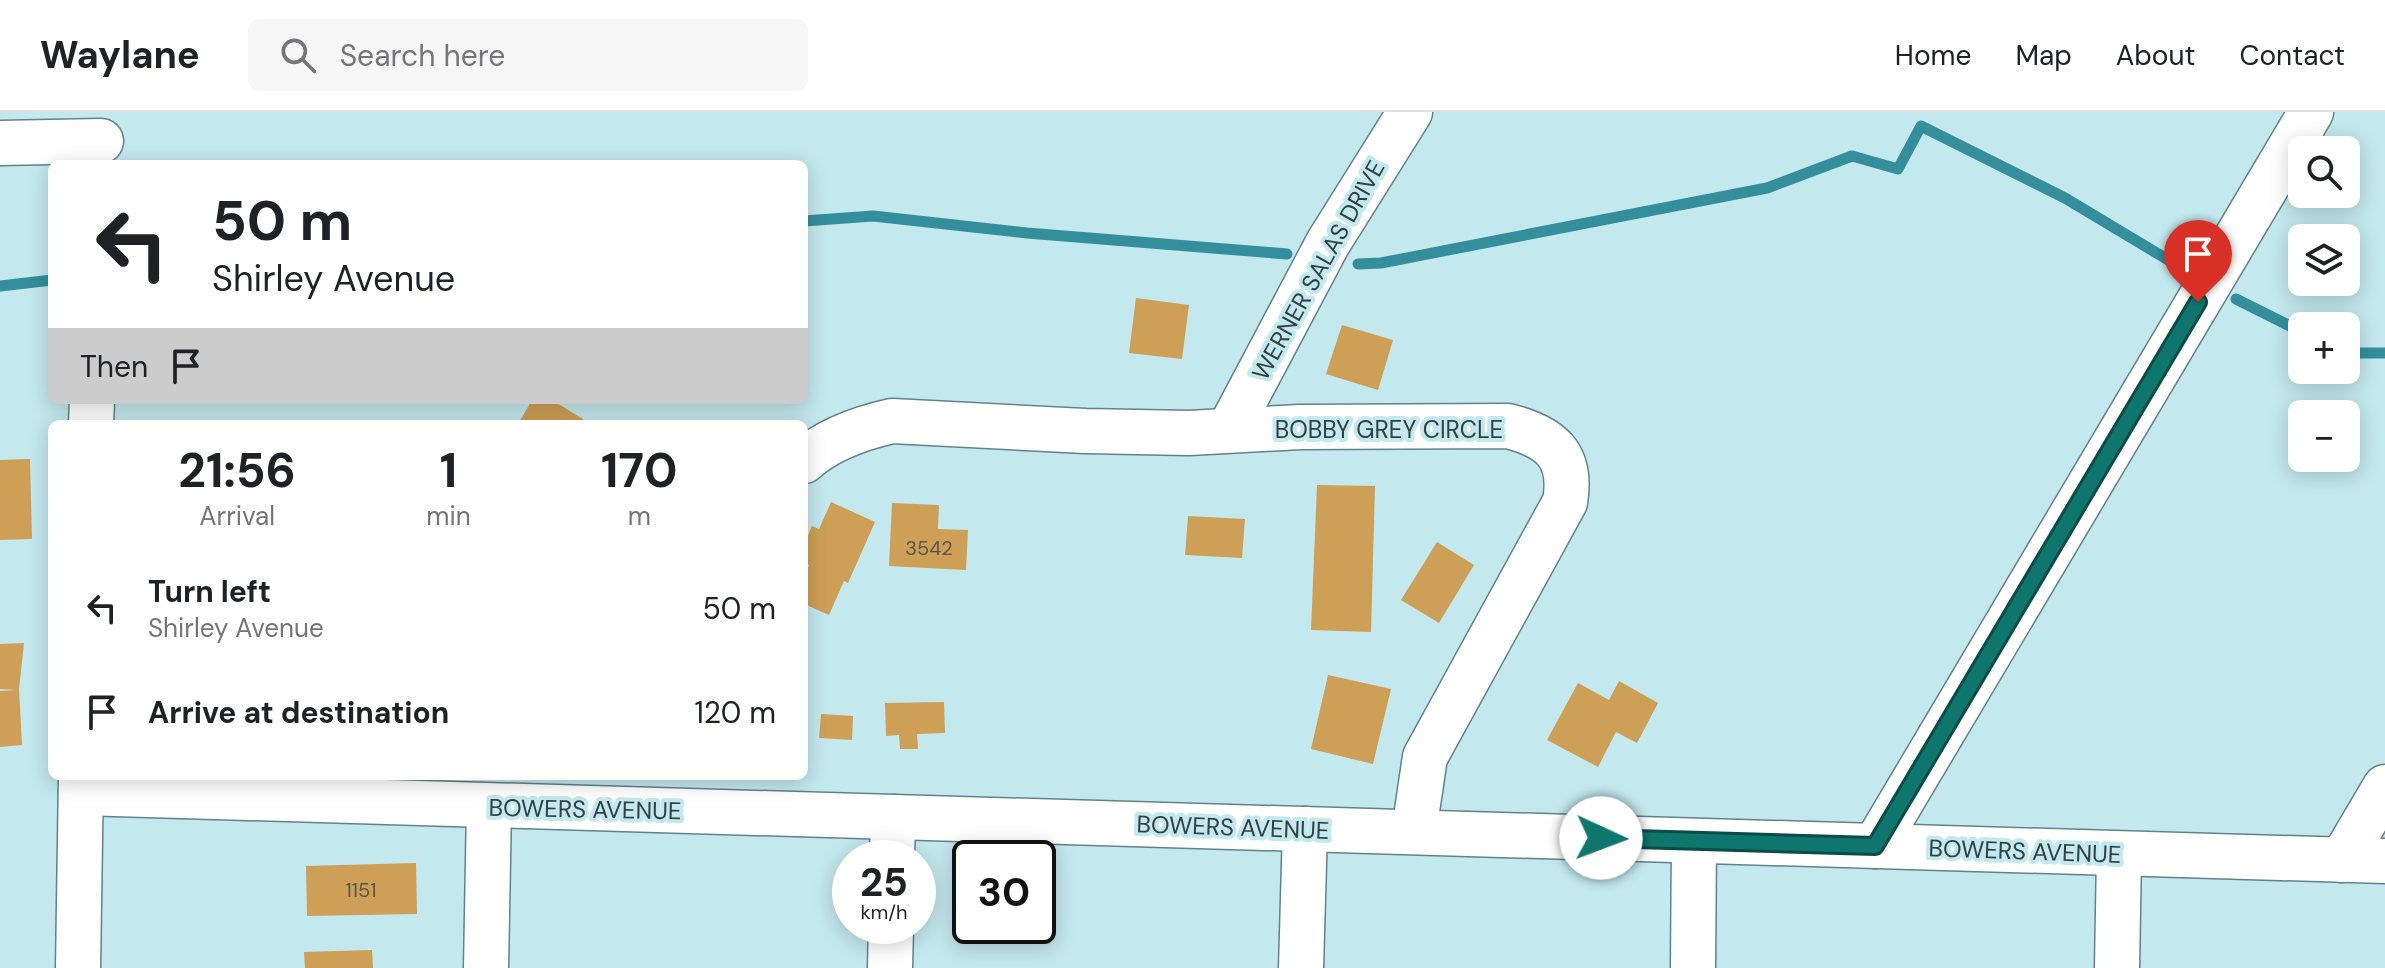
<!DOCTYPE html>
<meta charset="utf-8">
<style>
:root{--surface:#fff;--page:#f6f6f6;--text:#202124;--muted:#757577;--line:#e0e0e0}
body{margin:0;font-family:"DM Sans",sans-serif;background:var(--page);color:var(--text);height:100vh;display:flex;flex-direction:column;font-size:30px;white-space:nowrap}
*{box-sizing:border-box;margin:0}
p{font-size:26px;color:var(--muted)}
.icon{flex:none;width:44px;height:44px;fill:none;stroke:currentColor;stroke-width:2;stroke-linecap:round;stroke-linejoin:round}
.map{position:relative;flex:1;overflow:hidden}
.sheet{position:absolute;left:48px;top:308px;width:760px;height:360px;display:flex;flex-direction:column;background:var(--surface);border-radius:12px;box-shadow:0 4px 20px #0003}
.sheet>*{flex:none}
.hud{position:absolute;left:48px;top:48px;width:760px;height:244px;border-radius:12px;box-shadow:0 4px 20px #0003;background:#fff;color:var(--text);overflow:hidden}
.controls{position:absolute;left:2288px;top:24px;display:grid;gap:16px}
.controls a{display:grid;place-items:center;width:72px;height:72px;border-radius:12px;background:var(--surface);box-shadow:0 4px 20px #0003;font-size:40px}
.speed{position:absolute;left:832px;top:728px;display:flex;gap:16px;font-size:40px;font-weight:700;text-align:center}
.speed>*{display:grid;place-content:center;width:104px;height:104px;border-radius:50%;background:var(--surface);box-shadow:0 4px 20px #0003;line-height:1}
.speed small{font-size:20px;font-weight:400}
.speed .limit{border:4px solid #111;border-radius:12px;background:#fff;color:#111}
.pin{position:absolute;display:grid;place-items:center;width:68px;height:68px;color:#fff;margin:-82px -34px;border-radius:50% 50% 50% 0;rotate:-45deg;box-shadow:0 0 8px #0007}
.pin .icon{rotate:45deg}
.me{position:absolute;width:88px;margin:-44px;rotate:92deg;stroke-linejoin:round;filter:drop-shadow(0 0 6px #0008)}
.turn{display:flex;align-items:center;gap:28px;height:168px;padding:0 32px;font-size:36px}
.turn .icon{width:104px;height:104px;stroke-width:2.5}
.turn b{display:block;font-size:56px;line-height:68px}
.then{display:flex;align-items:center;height:76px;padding:0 32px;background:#0003;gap:16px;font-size:30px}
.eta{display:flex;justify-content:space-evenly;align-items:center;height:136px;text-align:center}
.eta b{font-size:48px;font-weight:700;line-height:56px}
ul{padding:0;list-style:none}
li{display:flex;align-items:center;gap:24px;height:104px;padding:0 32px}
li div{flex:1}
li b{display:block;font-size:30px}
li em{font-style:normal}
header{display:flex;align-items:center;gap:48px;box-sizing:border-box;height:112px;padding:0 40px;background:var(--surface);border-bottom:2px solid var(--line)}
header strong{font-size:38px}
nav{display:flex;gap:44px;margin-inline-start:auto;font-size:28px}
.search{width:560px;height:72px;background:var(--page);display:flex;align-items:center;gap:20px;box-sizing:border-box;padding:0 28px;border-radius:12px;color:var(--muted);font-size:30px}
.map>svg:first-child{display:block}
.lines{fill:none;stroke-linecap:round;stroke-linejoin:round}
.stream{stroke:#348e9c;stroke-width:11}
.building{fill:#ce9f56}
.minor-casing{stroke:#618288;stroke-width:47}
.minor{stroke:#fff;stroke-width:44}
.route-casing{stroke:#0a4d48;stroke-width:20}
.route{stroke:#0f766e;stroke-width:14}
.labels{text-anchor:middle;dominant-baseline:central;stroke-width:8;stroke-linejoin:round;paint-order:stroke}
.number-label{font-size:20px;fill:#585847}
.street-label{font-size:24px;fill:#314042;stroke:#c3e8ee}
</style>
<header>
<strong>Waylane</strong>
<div class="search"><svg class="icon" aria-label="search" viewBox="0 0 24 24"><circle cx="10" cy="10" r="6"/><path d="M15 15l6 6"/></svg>Search here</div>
<nav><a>Home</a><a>Map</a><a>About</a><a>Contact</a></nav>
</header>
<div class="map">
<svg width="2385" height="856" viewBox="0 0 2385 856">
<rect width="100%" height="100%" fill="#c3e8ee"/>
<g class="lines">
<g class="stream">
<path d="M804,109L873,104L1027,121L1287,142"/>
<path d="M1358,152L1381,151L1767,76L1852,44L1898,57L1921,14L2065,86L2180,155"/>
<path d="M0,174L52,168"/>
<path d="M2236,187L2302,220"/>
<path d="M2346,241H2385"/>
</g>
</g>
<g class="building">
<path d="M1136,186L1189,193L1182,247L1129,241Z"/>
<path d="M1342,213L1393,228L1378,278L1326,262Z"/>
<path d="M532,288H552L583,307L580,312H518Z"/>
<path d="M30,347L32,427L0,428V348Z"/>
<path d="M1317,373L1375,374L1371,520L1311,518Z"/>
<path d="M831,390L875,410L848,471L844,469L829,503L804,492V465L809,453L804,451V433L812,414L819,417Z"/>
<path d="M892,391L939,393L938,417L968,418L966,458L889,454Z"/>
<path d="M1188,404L1245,407L1242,446L1185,443Z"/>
<path d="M1437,430L1474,453L1439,511L1401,488Z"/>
<path d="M24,531L19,577L22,633L0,635V579L16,578L0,577V532Z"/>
<path d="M1328,563L1391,577L1373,652L1311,637Z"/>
<path d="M1619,569L1658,591L1637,631L1616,620L1598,655L1547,628L1578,571L1609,588Z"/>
<path d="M944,590L945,621L917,622L918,637H900L899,623L886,624L885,591Z"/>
<path d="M821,602L853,604L852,628L819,626Z"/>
<path d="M416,751L417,802L307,804L306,754Z"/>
<path d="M372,838L373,856H305L304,840Z"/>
</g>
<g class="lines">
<defs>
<g id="minor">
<path d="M0,31L101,29"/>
<path d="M91,312L92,288"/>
<path d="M1229,318L1328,131L1410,0"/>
<path d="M804,349C828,327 861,316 892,309L1085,319L1189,321L1300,315L1508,314C1551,325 1573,343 1565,390L1425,645L1414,719"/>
<path d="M81,681L2385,749"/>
<path d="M1875,734L2311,0"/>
<path d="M892,746L893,705"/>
<path d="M2342,748L2385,675"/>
<path d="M78,856L81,664"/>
<path d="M486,856L489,695"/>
<path d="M890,856L891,814"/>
<path d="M1301,856L1305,717"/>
<path d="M1693,856L1694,729"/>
<path d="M2117,856L2119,742"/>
</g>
</defs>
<use href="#minor" class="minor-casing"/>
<use href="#minor" class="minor"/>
</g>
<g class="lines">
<defs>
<path id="route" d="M1601,726L1875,734L2198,190"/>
</defs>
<use href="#route" class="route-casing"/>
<use href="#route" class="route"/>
</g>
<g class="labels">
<g class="number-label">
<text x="929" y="436">3542</text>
<text x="361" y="778">1151</text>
</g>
<g class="street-label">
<text transform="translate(1318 158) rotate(-61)">WERNER SALAS DRIVE</text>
<text x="1389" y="317">BOBBY GREY CIRCLE</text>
<text transform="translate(585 697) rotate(1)">BOWERS AVENUE</text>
<text transform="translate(1233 715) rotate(2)">BOWERS AVENUE</text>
<text transform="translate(2025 739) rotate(2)">BOWERS AVENUE</text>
</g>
</g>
</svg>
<div class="controls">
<a><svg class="icon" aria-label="search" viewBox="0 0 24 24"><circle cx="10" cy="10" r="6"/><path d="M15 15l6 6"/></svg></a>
<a><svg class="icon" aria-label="layers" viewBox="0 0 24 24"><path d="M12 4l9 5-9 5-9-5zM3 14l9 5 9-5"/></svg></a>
<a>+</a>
<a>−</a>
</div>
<div class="speed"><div>25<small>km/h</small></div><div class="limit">30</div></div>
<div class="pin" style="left:2198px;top:190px;background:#d93025"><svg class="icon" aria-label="arrive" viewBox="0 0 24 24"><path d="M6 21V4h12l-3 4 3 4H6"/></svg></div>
<svg class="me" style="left:1601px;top:726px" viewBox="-20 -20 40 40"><circle r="19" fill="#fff"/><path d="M0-13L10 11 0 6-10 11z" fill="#0f766e"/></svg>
<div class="hud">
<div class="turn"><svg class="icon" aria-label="left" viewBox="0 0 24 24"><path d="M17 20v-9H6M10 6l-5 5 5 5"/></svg><div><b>50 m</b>Shirley Avenue</div></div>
<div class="then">Then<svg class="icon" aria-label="arrive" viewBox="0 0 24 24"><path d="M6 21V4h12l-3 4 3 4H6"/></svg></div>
</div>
<section class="sheet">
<div class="eta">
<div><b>21:56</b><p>Arrival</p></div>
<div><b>1</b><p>min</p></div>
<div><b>170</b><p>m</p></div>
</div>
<ul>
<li><svg class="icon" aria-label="left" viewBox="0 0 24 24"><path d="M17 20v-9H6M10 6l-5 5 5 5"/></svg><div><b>Turn left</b><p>Shirley Avenue</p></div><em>50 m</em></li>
<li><svg class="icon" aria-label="arrive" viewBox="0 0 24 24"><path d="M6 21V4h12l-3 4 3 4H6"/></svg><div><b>Arrive at destination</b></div><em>120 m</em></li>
</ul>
</section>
</div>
